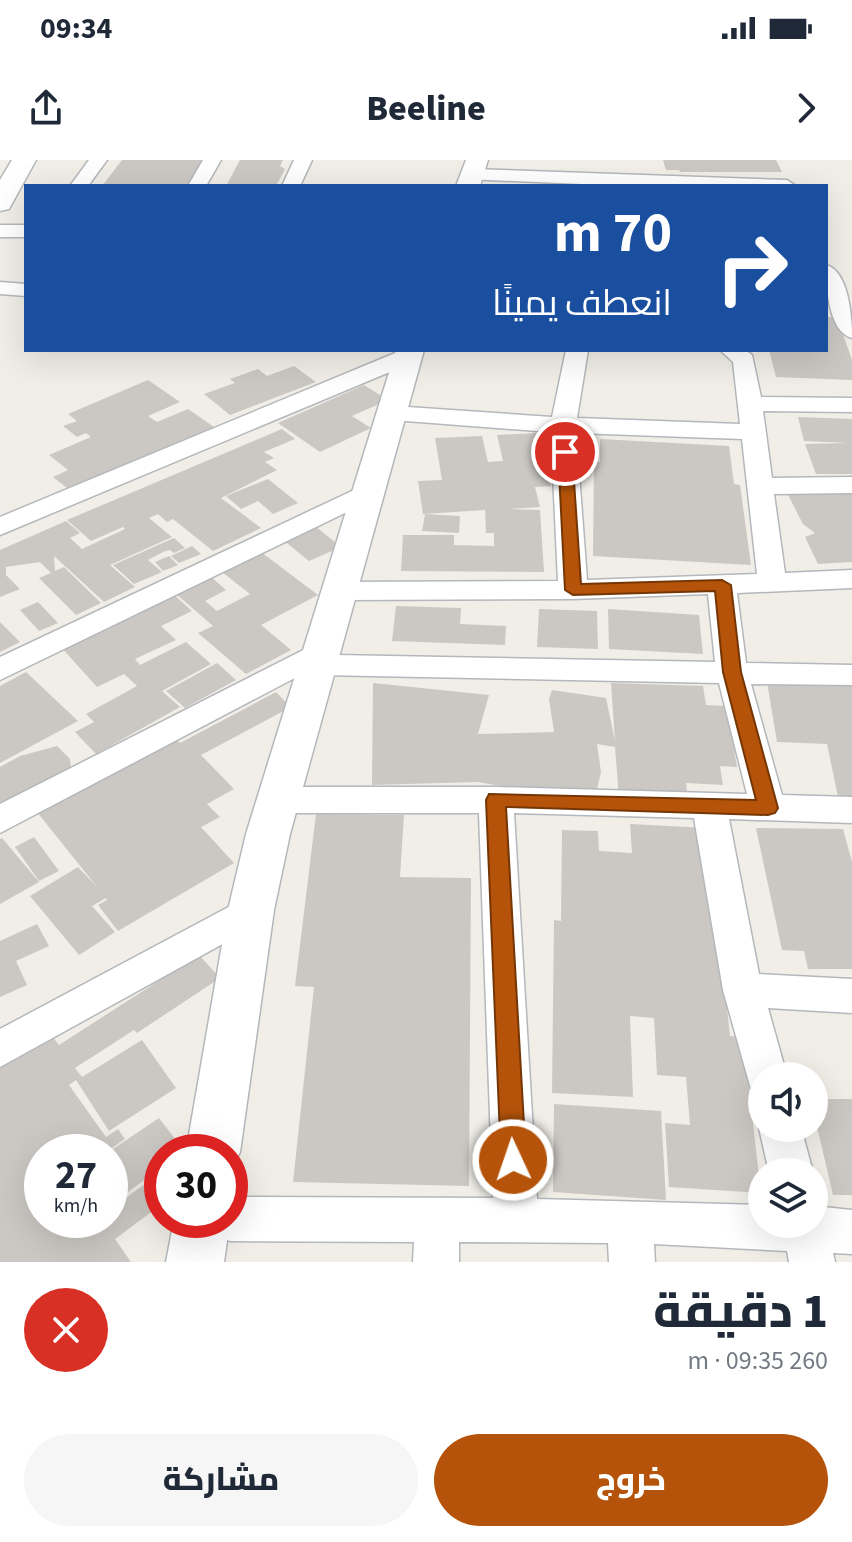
<!DOCTYPE html>
<html lang="ar">
<meta charset="utf-8">
<style>
:root{--surface:#fff;--page:#f6f6f7;--text:#1f2937;--muted:#747a83;--accent:#b45309}
body{margin:0;font-family:"Source Sans 3",Cairo,sans-serif;background:var(--page);color:var(--text);direction:rtl;height:100vh;display:flex;flex-direction:column;font-size:30px;white-space:nowrap}
*{box-sizing:border-box;margin:0}
p{font-size:26px;color:var(--muted)}
.icon{flex:none;width:44px;height:44px;fill:none;stroke:currentColor;stroke-width:2;stroke-linecap:round;stroke-linejoin:round}
.map{position:relative;height:1102px;overflow:hidden;direction:ltr}
.sheet{display:flex;flex-direction:column;background:var(--surface);flex:1}
.sheet>*{flex:none}
.banner{position:absolute;left:24px;top:24px;width:804px;height:168px;border-radius:0px;box-shadow:0 8px 32px #0002;direction:rtl;background:#1a4fa0;color:#fff;overflow:hidden}
.buttons{position:absolute;left:748px;top:902px;display:grid;gap:16px}
.buttons a{display:grid;place-items:center;width:80px;height:80px;border-radius:50%;background:var(--surface);box-shadow:0 8px 32px #0002;font-size:40px}
.speed{position:absolute;left:24px;top:974px;display:flex;gap:16px;font-size:40px;font-weight:700;text-align:center}
.speed>*{display:grid;place-content:center;width:104px;height:104px;border-radius:50%;background:var(--surface);box-shadow:0 8px 32px #0002;line-height:1}
.speed small{font-size:20px;font-weight:400}
.speed .limit{border:12px solid #d22;background:#fff;color:#111}
.pin{position:absolute;display:grid;place-items:center;width:68px;height:68px;color:#fff;margin:-34px;border:4px solid #fff;border-radius:50%;box-shadow:0 2px 8px #0007}
.me{position:absolute;width:88px;margin:-44px;rotate:357deg;stroke-linejoin:round;filter:drop-shadow(0 0 6px #0008)}
.turn{display:flex;align-items:center;gap:28px;height:168px;padding:0 24px;font-size:36px}
.turn .icon{width:104px;height:104px;stroke-width:2.5}
.turn b{display:block;font-size:56px;line-height:68px}
.round{display:grid;place-items:center;flex:none;width:84px;height:84px;border-radius:42px;background:var(--page)}
.overview{display:flex;align-items:center;justify-content:space-between;height:136px;padding:0 24px}
h1{font-size:48px;font-weight:800;line-height:60px}
.action{display:flex;gap:16px;margin-top:auto;padding:16px 24px}
.action a{flex:1;height:92px;border-radius:48px;background:var(--accent);color:#fff;font-size:32px;font-weight:800;line-height:92px;text-align:center}
.action a+a{background:var(--page);color:var(--text)}
.status{display:flex;justify-content:space-between;align-items:center;height:56px;padding:0 40px;background:var(--surface);direction:ltr}
.status svg{height:22px;fill:currentColor}
header{display:flex;justify-content:space-between;align-items:center;height:104px;padding:0 24px;background:var(--surface);font-size:36px;font-weight:800}
.map>svg:first-child{display:block}
.building{fill:#cbc8c4}
.lines{fill:none;stroke-linecap:round;stroke-linejoin:round}
.minor-casing{stroke:#b4b7bb;stroke-width:3}
.tertiary-casing{stroke:#b4b7bb;stroke-width:3}
.secondary-casing{stroke:#b5b9bd;stroke-width:3}
.minor{fill:#fff;fill-rule:evenodd}
.tertiary{fill:#fff;fill-rule:evenodd}
.secondary{fill:#fff;fill-rule:evenodd}
.route{fill:#b45309;stroke:#753606;stroke-width:2}
</style>
<div class="status"><b>09:34</b><svg viewBox="0 0 49 12"><path d="M0 12V9h3v3zM5 12V6h3v6zM10 12V3h3v9zM15 12V0h3v12zM26 1h20v11H26zM47 4h2v5h-2z"/></svg></div>
<header><svg class="icon" aria-label="forward" viewBox="0 0 24 24"><path d="M9 5l7 7-7 7"/></svg>Beeline<svg class="icon" aria-label="share" viewBox="0 0 24 24"><path d="M12 15V3M7 8l5-5 5 5M5 13v7h14v-7"/></svg></header>
<div class="map">
<svg width="852" height="1102" viewBox="0 0 852 1102">
<rect width="100%" height="100%" fill="#f0eee7"/>
<g class="building">
<path d="M122,0H205L189,26H102Z"/>
<path d="M240,0H283L280,6L285,9L276,26H226Z"/>
<path d="M663,0H776L782,12H680L679,10H666Z"/>
<path d="M826,157H837L852,200V220L776,217L769,190H826Z"/>
<path d="M294,206L316,222L230,255L204,234L235,223L230,219L258,209L267,216Z"/>
<path d="M148,220L180,242L148,256L157,262L188,249L217,269L87,326L81,322L67,328L53,317L68,310L49,295L91,277L86,273L77,277L63,266L77,261L68,254Z"/>
<path d="M364,225L388,240L352,256L371,268L320,292L278,263Z"/>
<path d="M798,257L852,259V314H816L805,284L849,283L804,281Z"/>
<path d="M282,269L295,279L264,292L274,298L265,302L277,310L221,338L261,368L213,391L173,359L167,362L158,354L149,358L172,377L110,405L135,427L104,442L54,396L55,411L64,407L101,443L76,455L39,418L51,413L40,402L6,407V415L20,429L0,437V390L66,361L80,373L70,378L82,389L125,369L123,367L91,381L67,360Z"/>
<path d="M556,272L566,306L545,307L551,326L535,327L540,347L506,349L540,350L544,412L401,411L403,375H454V385L494,386V373H486L485,350L423,354L418,321L442,320L435,278L482,276L488,302L503,301L497,275Z"/>
<path d="M600,279L729,286L734,324L740,325L751,405L593,396L594,302H600Z"/>
<path d="M268,319L298,343L273,354L258,341L241,349L226,336Z"/>
<path d="M852,331V402L818,404L805,377L815,373L803,364L788,335Z"/>
<path d="M425,354L460,356L459,373L422,371Z"/>
<path d="M315,366L341,387L309,401L283,380Z"/>
<path d="M174,378L185,388L174,393L170,390L165,391L148,400L162,412L134,424L113,405Z"/>
<path d="M192,386L201,394L179,403L171,396Z"/>
<path d="M261,392L318,435L261,465L291,490L246,514L198,473L213,466L175,433L210,416L226,430L205,441L217,451L250,434L222,412Z"/>
<path d="M169,396L178,405L163,411L155,402Z"/>
<path d="M172,433L192,451L161,466L176,480L135,499L140,505L186,482L211,504L162,531L180,547L96,594L75,572L94,562L86,554L137,526L124,514L97,527L60,486Z"/>
<path d="M38,442L58,463L39,471L20,450Z"/>
<path d="M396,446L461,448L460,464L506,466L505,485L392,481Z"/>
<path d="M539,449L597,451L598,489L537,487Z"/>
<path d="M608,449L699,455L703,494L609,489Z"/>
<path d="M0,462L20,482L0,492Z"/>
<path d="M217,503L236,520L185,548L166,531Z"/>
<path d="M26,512L78,561L0,603V526Z"/>
<path d="M767,522L852,526V638L838,637L827,584L777,582Z"/>
<path d="M373,523L489,535L478,574L554,572L549,539L552,530L606,538L615,581L611,523L703,526L706,545L727,546L737,607L720,606L723,625L686,623L688,641L619,638L615,587L597,584L601,612L597,629L531,631L477,622L372,625Z"/>
<path d="M276,532L291,547L201,595L234,629L207,644L220,657L201,667L234,703L118,771L98,745L107,740L106,738L92,746L115,772L79,795L30,736L78,707L97,727L37,652L176,579L180,583Z"/>
<path d="M57,586L70,599L71,608L0,648V607L20,596Z"/>
<path d="M316,654L404,655L400,717L471,718L469,1026L293,1022L314,827L295,826Z"/>
<path d="M630,664L708,668L730,876L743,877L761,1033L669,1027L665,963L690,965L686,917L657,915L654,858L630,856L633,937L552,933L554,760L561,761L562,670L598,671L599,691L632,693Z"/>
<path d="M756,668L843,669L852,702V809H808L804,791L782,790Z"/>
<path d="M34,677L59,711L39,721L15,687Z"/>
<path d="M2,678L39,722L0,744V679Z"/>
<path d="M37,764L49,786L16,801L27,825L0,837V781Z"/>
<path d="M199,795L220,818L137,873L134,870L75,908L82,917L142,880L176,928L109,971L76,920L69,925L106,977L118,969L125,979L106,992H42V1060H110V1049L162,1012V1044L115,1079L131,1102H0V903L49,872L59,885Z"/>
<path d="M814,939H852V1035H833L814,954Z"/>
<path d="M554,944L661,951L666,1040L553,1032Z"/>
<path d="M159,958L185,992H162V1007L110,1045V991Z"/>
</g>
<g class="lines">
<defs>
<g id="minor">
<path d="M89,0H107L88,26H70Z"/>
<path d="M203,0H221L206,26H188Z"/>
<path d="M294,0H312L300,26H282Z"/>
<path d="M472,9L787,20L796,26H627L465,19L463,15L465,11Z"/>
<rect x="0" y="65" width="26" height="12"/>
<path d="M826,105C849,111 852,158 852,178C828,172 826,125 826,105Z"/>
<path d="M0,122L26,124V136L0,134Z"/>
<path d="M412,190L420,196L416,201L0,375V357L400,191Z"/>
<path d="M566,190H588L577,258L740,264L733,202L720,190H745L752,195L761,237L852,238V252L763,251L772,318L852,317V333L774,334L785,413L852,410V428L737,433L746,503L852,505V525L751,524L782,635L852,637V663L729,659L759,814L852,819V853L768,848L787,916H762V933L751,929L723,830L694,658L514,653L537,1039L762,1045V1064H814V1046L852,1050V1094L833,1093L835,1102H789L787,1091L654,1084L655,1102H609L608,1083L459,1082V1102H413L414,1082L230,1081L214,1074L208,1060H230V1037L493,1038L479,653H278L266,649L261,640L266,631L278,627H496L747,634L719,523L320,515L308,511L0,673V644L325,479L336,482L340,489L336,495L715,502L708,434L573,439L342,440L332,437L328,431L332,425L342,422L558,421L551,272L393,260L384,258L381,253L384,248L393,246L552,257ZM576,273L742,279L757,414L587,420Z"/>
<path d="M371,322L380,324L384,330L380,336L0,520V497Z"/>
<path d="M251,735L264,739L270,750L264,761L0,907V869Z"/>
<path d="M762,961V968H801L813,1012H769L759,968Z"/>
</g>
<g id="tertiary">
<path d="M466,0H488L480,26H456Z"/>
<path d="M396,190H424L290,674L274,750L240,992L230,1011V992H186L228,750L246,674Z"/>
<path d="M174,1060H230L224,1102H166Z"/>
</g>
<path id="secondary" d="M12,0H36L9,49L0,51V20Z"/>
</defs>
<use href="#minor" class="minor-casing"/>
<use href="#tertiary" class="tertiary-casing"/>
<use href="#secondary" class="secondary-casing"/>
<use href="#minor" class="minor"/>
<use href="#tertiary" class="tertiary"/>
<use href="#secondary" class="secondary"/>
</g>
<path class="route" d="M565,288L572,292L581,424L722,420L731,425L741,512L778,648L775,653L768,655L506,647L526,1000L522,1008L513,1011L505,1008L501,1000L486,640L489,634L756,640L723,512L715,431L573,435L565,430L558,292Z"/>
</svg>
<div class="buttons">
<a><svg class="icon" aria-label="sound" viewBox="0 0 24 24"><path d="M4 9h4l5-4v14l-5-4H4zM17 9q2 3 0 6"/></svg></a>
<a><svg class="icon" aria-label="layers" viewBox="0 0 24 24"><path d="M12 4l9 5-9 5-9-5zM3 14l9 5 9-5"/></svg></a>
</div>
<div class="speed"><div>27<small>km/h</small></div><div class="limit">30</div></div>
<div class="pin" style="left:565px;top:292px;background:#d93025"><svg class="icon" aria-label="arrive" viewBox="0 0 24 24"><path d="M6 21V4h12l-3 4 3 4H6"/></svg></div>
<svg class="me" style="left:513px;top:1000px" viewBox="-20 -20 40 40"><circle r="17" fill="#b45309" stroke="#fff" stroke-width="3"/><path d="M0-11L8 9 0 5-8 9z" fill="#fff"/></svg>
<div class="banner">
<div class="turn"><svg class="icon" aria-label="right" viewBox="0 0 24 24"><path d="M7 20v-9h11M14 6l5 5-5 5"/></svg><div><b>70 m</b>انعطف يمينًا</div></div>
</div>
</div>
<section class="sheet">
<div class="overview"><div><h1>1 دقيقة</h1><p>260 m · 09:35</p></div><a class="round" style="background:#d93025;color:#fff"><svg class="icon" aria-label="close" viewBox="0 0 24 24"><path d="M6 6l12 12M18 6L6 18"/></svg></a></div>
<div class="action"><a>خروج</a><a>مشاركة</a></div>
</section>
